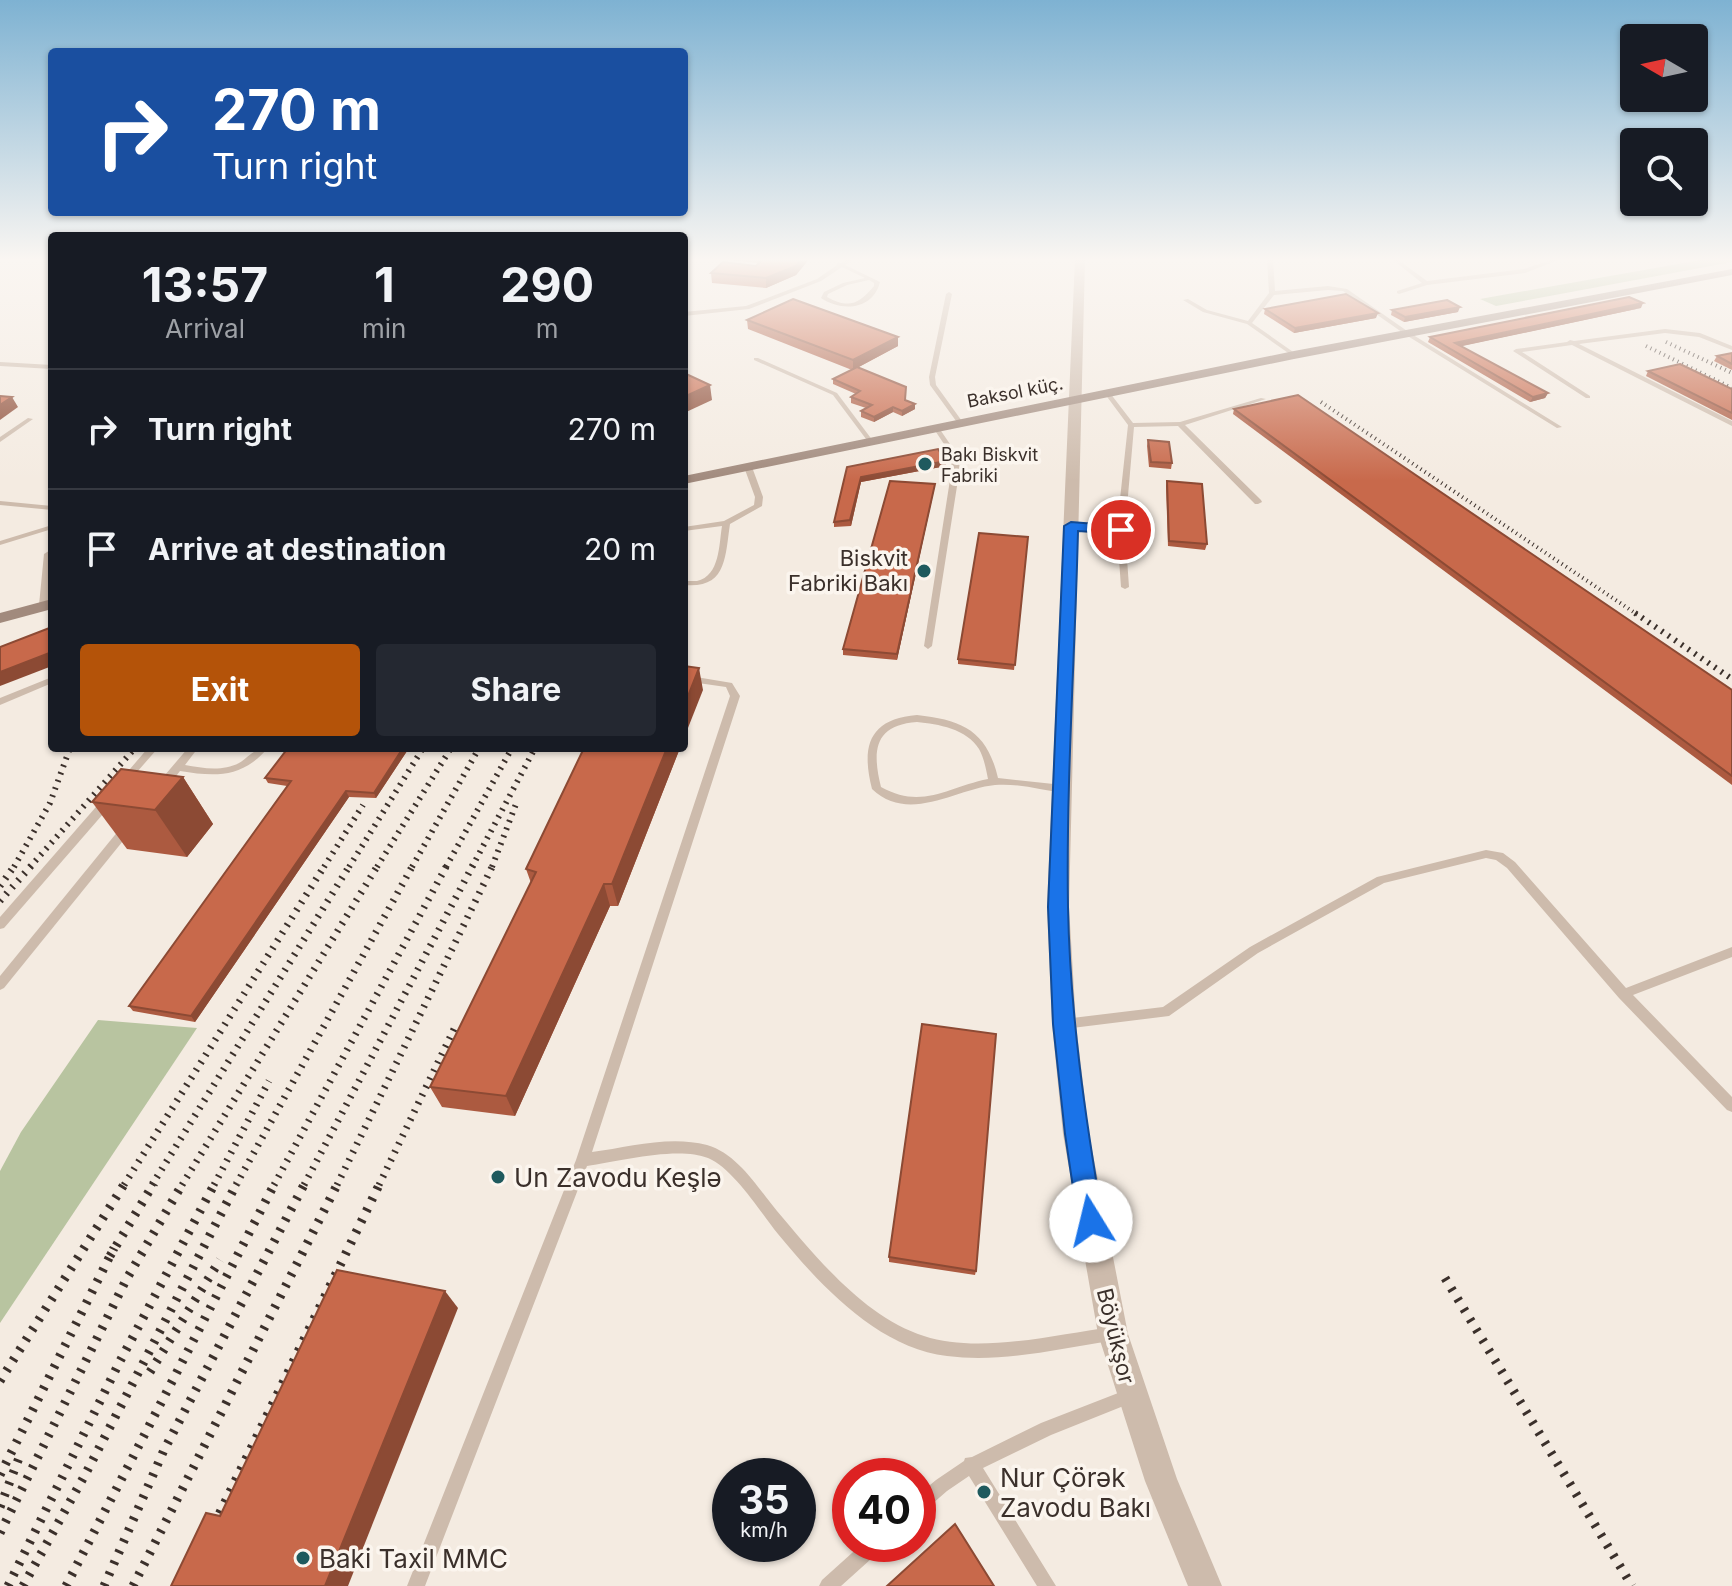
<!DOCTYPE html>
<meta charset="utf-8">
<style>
:root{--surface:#171b24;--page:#242831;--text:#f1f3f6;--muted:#9ea1a6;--line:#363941;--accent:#b45309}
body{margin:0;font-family:Inter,sans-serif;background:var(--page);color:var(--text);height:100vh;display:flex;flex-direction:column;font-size:30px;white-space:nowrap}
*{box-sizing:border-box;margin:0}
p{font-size:26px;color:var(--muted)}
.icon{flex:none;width:44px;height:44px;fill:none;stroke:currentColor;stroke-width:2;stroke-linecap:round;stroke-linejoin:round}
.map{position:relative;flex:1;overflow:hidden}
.side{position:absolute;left:48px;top:232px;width:640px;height:520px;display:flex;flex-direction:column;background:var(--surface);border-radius:8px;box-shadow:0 2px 6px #0004}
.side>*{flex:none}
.banner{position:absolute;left:48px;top:48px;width:640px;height:168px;border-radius:8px;box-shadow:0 2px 6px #0004;background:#1a4fa0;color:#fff;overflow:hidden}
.needle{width:52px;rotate:279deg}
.fabs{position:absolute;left:1620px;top:24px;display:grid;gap:16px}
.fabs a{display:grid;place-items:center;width:88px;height:88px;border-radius:8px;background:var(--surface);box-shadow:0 2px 6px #0004;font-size:40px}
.speed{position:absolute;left:712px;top:1458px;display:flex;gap:16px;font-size:40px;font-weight:700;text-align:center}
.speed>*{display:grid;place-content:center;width:104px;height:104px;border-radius:50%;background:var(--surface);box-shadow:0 2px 6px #0004;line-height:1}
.speed small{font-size:20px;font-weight:400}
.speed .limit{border:12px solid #d22;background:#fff;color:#111}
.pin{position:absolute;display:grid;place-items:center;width:68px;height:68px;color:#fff;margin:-34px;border:4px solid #fff;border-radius:50%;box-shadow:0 2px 8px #0007}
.me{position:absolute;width:88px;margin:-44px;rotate:351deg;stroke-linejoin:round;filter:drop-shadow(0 0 6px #0008)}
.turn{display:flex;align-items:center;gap:28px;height:168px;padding:0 32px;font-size:36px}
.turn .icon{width:104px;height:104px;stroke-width:2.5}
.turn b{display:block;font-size:56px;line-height:68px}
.eta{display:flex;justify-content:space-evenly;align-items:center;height:136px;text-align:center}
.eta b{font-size:48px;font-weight:700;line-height:56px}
.action{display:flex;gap:16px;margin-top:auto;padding:16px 32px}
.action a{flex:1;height:92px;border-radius:8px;background:var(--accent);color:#fff;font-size:32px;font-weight:700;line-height:92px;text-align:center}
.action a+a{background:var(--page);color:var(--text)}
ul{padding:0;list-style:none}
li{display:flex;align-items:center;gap:24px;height:120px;padding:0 32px;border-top:2px solid var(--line)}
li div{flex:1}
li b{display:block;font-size:30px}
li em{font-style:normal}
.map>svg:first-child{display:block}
.green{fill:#b8c4a0}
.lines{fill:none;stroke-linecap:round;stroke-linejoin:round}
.service{fill:#cdbbac;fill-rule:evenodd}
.minor{fill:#cdbbac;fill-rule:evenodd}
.tertiary{fill:#cdbbac;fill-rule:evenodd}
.secondary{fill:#a18a7d;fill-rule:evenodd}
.rail-far3{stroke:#3b302b;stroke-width:4;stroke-dasharray:1 4;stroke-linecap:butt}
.rail-far2{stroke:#3b302b;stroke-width:6;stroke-dasharray:2 6;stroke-linecap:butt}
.rail-far1{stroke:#3b302b;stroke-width:7;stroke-dasharray:2 7;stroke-linecap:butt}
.rail{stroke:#3b302b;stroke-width:9;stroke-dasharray:3 9;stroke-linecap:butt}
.wall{fill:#ac5a40}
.shaded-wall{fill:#8c4a34}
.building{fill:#c8694b;stroke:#8c4a34;stroke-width:2}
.route{fill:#1a73e8;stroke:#114b97;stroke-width:2}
.poi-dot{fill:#1f5a5e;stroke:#fbf5ee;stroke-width:3}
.labels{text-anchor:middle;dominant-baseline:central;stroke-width:7;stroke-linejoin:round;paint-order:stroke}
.far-street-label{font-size:18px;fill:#3b302b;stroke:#fbf5ee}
.far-poi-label{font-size:18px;fill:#3b302b;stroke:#fbf5ee;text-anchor:start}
.poi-label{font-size:22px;fill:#3b302b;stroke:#fbf5ee;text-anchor:end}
.street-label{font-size:22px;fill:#3b302b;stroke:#fbf5ee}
.near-poi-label{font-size:26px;fill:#3b302b;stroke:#fbf5ee;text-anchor:start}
</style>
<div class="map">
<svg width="1732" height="1586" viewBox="0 0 1732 1586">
<rect width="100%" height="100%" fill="#f4ebe1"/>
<g class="green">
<path d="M1706,259H1732V262L1496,306L1480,299Z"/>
<path d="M98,1020L197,1028L0,1323V1171L21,1132Z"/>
</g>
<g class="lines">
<g class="service">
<path d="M847,259H853L845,265L880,282C873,310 842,312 821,298L824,292L843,283L865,278L842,267L821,281L749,309L684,316V312L746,306L817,279L837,265V263H841ZM869,280L874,283V286C859,304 849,309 827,297L828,294L847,285Z"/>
<path d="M1267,259H1273L1275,291L1328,286L1347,289L1410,333L1562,427L1557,428L1406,335L1343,291L1328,290L1274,295L1252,323L1296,354V356L1294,357L1247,324L1203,312L1183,300L1188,299L1207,310L1248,321L1269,293Z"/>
<path d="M1392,259H1397L1427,281L1524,269L1554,259H1561L1525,273L1427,285L1399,294L1397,293V291L1422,283Z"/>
<path d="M949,292L952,294L935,377L936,385L964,424L961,426L959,425L930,385L929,377L946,294Z"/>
<path d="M1665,329L1700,333L1732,346V350L1699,337L1665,333L1579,344L1732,421V426L1572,345L1522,352L1590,396V398H1586L1513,351L1516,349L1567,342L1570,340L1574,341Z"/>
<path d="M754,358H758L837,393L873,441V443H869L833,395L754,360Z"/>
<path d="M0,362L52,365V369L0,366Z"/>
<path d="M1108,392L1110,393L1133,423L1180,422L1261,398L1266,399L1185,425L1261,500L1262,502L1258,504H1255L1178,426L1134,427L1125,530L1129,587L1125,589L1121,587L1117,532L1071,528L1067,526L1071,524L1117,527L1128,425L1105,394Z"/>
<path d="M28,418L33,419L0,442V437Z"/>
<path d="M937,427L939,428L952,447L960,467L932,646L928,649L924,646L952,467L946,447L934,429Z"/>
<path d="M745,465L752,467L763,497L762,506L730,524C725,557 727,589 684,585V581C685,581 696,581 697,581C720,576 719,544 722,526L684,531V527L724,521L754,505L755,497L744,467Z"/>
<path d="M0,501L52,506V510L0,505Z"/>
<path d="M52,525V529L0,545V541Z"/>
<path d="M684,675L732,683L740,696L592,1152C629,1147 670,1135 707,1145C738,1154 757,1187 777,1211C816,1257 864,1317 924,1336C978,1354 1055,1335 1111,1327L1116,1329L1118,1334L1116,1339L1111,1341C1057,1349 1002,1363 947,1356C878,1348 820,1285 778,1234C761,1213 733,1168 708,1158C678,1146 620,1161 587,1166L425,1586H407L576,1160L730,696L726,687L684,681Z"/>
<path d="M52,677V683L0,705V698Z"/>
<path d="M917,715C963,720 987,731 998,778L1063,785L1068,789L1063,793C1041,790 1018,783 995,785C955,789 909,824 872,789C861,746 869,719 917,715ZM917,722C938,724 967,729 979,749C984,758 986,769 988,779C948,787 922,810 881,787C872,751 874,725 917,722Z"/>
<path d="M148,748H158L130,780H124L122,778L124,776Z"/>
<path d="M188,748H198L185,765C202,768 222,772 239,763C250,756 254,748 268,748C242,778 216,777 180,771L167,788H159L158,785L159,782Z"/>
<path d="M106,799L111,803L110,806L4,928L0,929V917L102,800Z"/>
<path d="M127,824L131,825L132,828L131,831L4,988L0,990V976L123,825Z"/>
<path d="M1486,850L1503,853L1515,862L1626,988L1732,947V957L1633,995L1732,1097V1112L1727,1110L1619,998L1507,868L1496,860L1486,858L1384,883L1258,953L1169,1016L1064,1029L1060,1028L1058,1024L1060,1020L1064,1019L1163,1007L1250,947L1377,877Z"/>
<path d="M1131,1388L1136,1391L1139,1396L1136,1401L1051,1435L983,1468L1056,1586H1037L969,1476L947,1491L924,1511L918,1513V1495L936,1480L964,1461L965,1458L972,1457L1041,1423Z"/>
<path d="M862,1544H883L881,1550L841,1586H819L822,1580Z"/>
</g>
<path class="minor" d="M52,549V609L47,610L39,605L44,554Z"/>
<path class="tertiary" d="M1075,259H1085L1069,907L1076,1024L1089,1134L1128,1334L1177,1479L1222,1586H1188L1145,1481L1098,1334L1063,1134L1052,1024L1047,907Z"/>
<g class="secondary">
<path d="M1732,269V275L1294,359L684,484V476L1294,351Z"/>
<path d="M52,599V609L0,623V613Z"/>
</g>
<g class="rail-far3">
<path d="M1666,342L1732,373"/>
<path d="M1646,346L1732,388"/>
<path d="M1321,402L1638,615"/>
</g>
<g class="rail-far2">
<path d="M1635,613L1732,679"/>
<path d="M14,867L50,803L70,748"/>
<path d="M30,867L135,748"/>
<path d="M324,867L363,805"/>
<path d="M349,867L423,748"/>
<path d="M377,867L451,748"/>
<path d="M412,867L479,748"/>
<path d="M446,867L512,748"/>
<path d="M472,867L535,748"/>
<path d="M492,867L516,804"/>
</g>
<g class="rail-far1">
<path d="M0,886L15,865"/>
<path d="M0,901L32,865"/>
<path d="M124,1185L325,865"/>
<path d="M152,1185L350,865"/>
<path d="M182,1185L378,865"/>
<path d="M214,1185L269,1081"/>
<path d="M236,1185L413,865"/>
<path d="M274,1185L447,865"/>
<path d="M304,1185L473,865"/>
<path d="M337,1185L493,865"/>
<path d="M379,1185L455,1027"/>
</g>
<g class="rail">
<path d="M110,1256L154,1183"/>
<path d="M1445,1278L1632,1586"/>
<path d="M150,1372L220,1260"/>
<path d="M0,1381L125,1183"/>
<path d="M0,1475L114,1248"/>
<path d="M0,1507L19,1458"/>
<path d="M0,1533L126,1280L183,1183"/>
<path d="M209,1535L380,1183"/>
<path d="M8,1586L119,1363L215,1183"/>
<path d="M23,1586L86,1473L237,1183"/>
<path d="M66,1586L275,1183"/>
<path d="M104,1586L164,1450L305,1183"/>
<path d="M133,1586L338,1183"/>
</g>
</g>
<g class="wall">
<path d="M722,259H809L796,275L766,288L712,283L711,273L756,266L759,263Z"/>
<path d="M1641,308L1461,346L1548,393L1545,398L1530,402L1428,342L1430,337Z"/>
<path d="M1265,309L1376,318L1294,333L1264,314Z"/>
<path d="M1392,310L1458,312L1404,322L1391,315Z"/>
<path d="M747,320L898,346L857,368L905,400L915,404V409L902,416L893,412L874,422L861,417V411L866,408L851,403V397L856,394L833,384V379L852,370L748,329Z"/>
<path d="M1732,353V370L1714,361L1717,356Z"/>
<path d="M1648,371L1732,389V420L1646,376Z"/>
<path d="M1234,409L1732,690V785L1233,414Z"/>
<path d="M1148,440L1172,463L1171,469L1149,467L1147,446Z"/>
<path d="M946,461V466L861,482L851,526L834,527V522L847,467Z"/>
<path d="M1167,481L1207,544L1205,550L1168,546L1166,486Z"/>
<path d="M935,484L897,660L843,655V649Z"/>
<path d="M1028,537L1014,670L958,664V659Z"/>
<path d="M288,748H409L376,798L349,797L195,1022L133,1011L129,1006L287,786L268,783L265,778Z"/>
<path d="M584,748H680L618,906H610L515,1116L442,1107L430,1087L531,883L526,869Z"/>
<path d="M183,777L213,824L187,857L127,849L92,802Z"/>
<path d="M889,1257L976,1271L975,1275L889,1262Z"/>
</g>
<g class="shaded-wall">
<path d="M801,259H809L796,275L766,288V278Z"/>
<path d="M1643,303L1641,308L1453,348L1455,343Z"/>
<path d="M1460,307L1458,312L1404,322L1405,317Z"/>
<path d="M1378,313L1376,318L1294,333L1295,328Z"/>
<path d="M898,337V346L853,370V360Z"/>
<path d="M710,385L712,400L684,413V397Z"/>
<path d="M1548,393L1545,398L1530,402L1533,397Z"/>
<path d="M12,397L18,407L0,420V405Z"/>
<path d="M915,404V409L902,416V411Z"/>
<path d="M893,407V412L874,422V417Z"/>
<path d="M946,461V466L861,482L851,526L850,520L861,477Z"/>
<path d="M935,484L934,490L897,660V654Z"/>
<path d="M52,652V666L0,686V672Z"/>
<path d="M699,668L703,690L684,738V706Z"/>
<path d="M403,748H409L376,798L374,793Z"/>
<path d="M667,748H680L618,906L612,884Z"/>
<path d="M183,777L213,824L187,857L155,810Z"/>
<path d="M346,791L349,797L195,1022L191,1016Z"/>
<path d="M604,884L610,906L515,1116L506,1096Z"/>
<path d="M445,1291L458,1308L348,1586H325Z"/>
</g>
<g class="building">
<path d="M763,259H801L796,266L766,278L711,273L723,262L756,266Z"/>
<path d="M1346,294L1378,313L1295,328L1265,309Z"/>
<path d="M1629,297L1643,303L1455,343L1548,393L1533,397L1430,337Z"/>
<path d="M793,299L898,337L853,360L747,320Z"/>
<path d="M1447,300L1460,307L1405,317L1392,310Z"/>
<path d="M1732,353V364L1717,356Z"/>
<path d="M1680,364L1732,389V413L1648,371Z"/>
<path d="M857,367L906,387L905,400L915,404L902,411L893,407L874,417L861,411L872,405L851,397L860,391L833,379Z"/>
<path d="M684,373L710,385L684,397Z"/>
<path d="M1298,395L1732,690V776L1234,409Z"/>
<path d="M0,396L12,397L0,405Z"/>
<path d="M1148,440L1169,442L1172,463L1151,462Z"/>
<path d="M938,449L946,461L861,477L850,520L834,522L847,467Z"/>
<path d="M890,481L935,484L897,654L843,649Z"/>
<path d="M1167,481L1202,484L1207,544L1169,541Z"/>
<path d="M979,533L1028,537L1015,665L958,659Z"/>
<path d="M52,627V652L0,672V647Z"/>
<path d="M684,666L699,668L684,706Z"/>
<path d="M288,748H403L374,793L346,791L191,1016L129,1006L291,781L265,778Z"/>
<path d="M584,748H667L612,884H604L506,1096L430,1087L536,872L526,869Z"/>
<path d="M121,769L183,777L155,810L92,802Z"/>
<path d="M922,1024L996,1034L976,1271L889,1257Z"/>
<path d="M337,1270L445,1291L325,1586H171L206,1513L220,1516Z"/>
<path d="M955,1524L994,1586H887Z"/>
</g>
<linearGradient id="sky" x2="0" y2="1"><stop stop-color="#7eb2d2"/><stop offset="0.54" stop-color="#faf6f2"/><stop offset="1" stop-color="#faf6f2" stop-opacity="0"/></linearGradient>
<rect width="1732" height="481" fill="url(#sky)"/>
<path class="route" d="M1071,522L1121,526L1128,530L1121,534L1078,531C1075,656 1066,782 1068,907C1070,1012 1085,1117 1103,1221L1099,1230L1091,1233L1082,1230L1078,1221L1065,1134L1053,1024L1048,907L1064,526Z"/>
<g class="poi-dot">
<circle cx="925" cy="464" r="8"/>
<circle cx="924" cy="571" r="8"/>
<circle cx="498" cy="1177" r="8"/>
<circle cx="984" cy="1492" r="8"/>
<circle cx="303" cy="1558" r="8"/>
</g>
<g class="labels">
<g class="far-street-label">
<text transform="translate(1015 392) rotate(-11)">Baksol küç.</text>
</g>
<g class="far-poi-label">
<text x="941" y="454">Bakı Biskvit<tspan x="941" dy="21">Fabriki</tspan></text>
</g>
<g class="poi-label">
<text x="908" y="558">Biskvit<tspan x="908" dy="25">Fabriki Bakı</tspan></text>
</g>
<g class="street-label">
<text transform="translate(1116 1336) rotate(76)">Böyükşor</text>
</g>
<g class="near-poi-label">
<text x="514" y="1177">Un Zavodu Keşlə</text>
<text x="1000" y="1477">Nur Çörək<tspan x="1000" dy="30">Zavodu Bakı</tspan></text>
<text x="319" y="1558">Baki Taxil MMC</text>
</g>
</g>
</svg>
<div class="fabs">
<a><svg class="needle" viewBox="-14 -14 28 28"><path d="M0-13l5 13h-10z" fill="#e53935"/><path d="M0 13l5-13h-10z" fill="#9ea1a6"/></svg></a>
<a><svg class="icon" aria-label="search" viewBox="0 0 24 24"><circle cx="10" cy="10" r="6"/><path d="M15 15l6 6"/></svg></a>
</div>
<div class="speed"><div>35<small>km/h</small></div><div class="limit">40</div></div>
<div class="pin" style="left:1121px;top:530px;background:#d93025"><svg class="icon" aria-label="arrive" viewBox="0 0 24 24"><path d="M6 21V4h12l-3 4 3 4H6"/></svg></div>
<svg class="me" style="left:1091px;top:1221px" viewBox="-20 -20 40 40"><circle r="19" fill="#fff"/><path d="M0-13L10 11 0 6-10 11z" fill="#1a73e8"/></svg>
<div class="banner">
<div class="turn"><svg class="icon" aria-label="right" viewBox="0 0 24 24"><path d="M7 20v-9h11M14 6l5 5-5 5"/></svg><div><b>270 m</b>Turn right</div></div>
</div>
<section class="side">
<div class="eta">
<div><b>13:57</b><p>Arrival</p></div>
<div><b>1</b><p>min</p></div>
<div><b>290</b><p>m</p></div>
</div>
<ul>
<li><svg class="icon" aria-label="right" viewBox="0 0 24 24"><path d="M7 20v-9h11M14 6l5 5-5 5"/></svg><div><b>Turn right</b></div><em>270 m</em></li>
<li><svg class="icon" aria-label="arrive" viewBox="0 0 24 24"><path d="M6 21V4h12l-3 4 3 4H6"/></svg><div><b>Arrive at destination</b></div><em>20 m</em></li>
</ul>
<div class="action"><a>Exit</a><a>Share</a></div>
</section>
</div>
